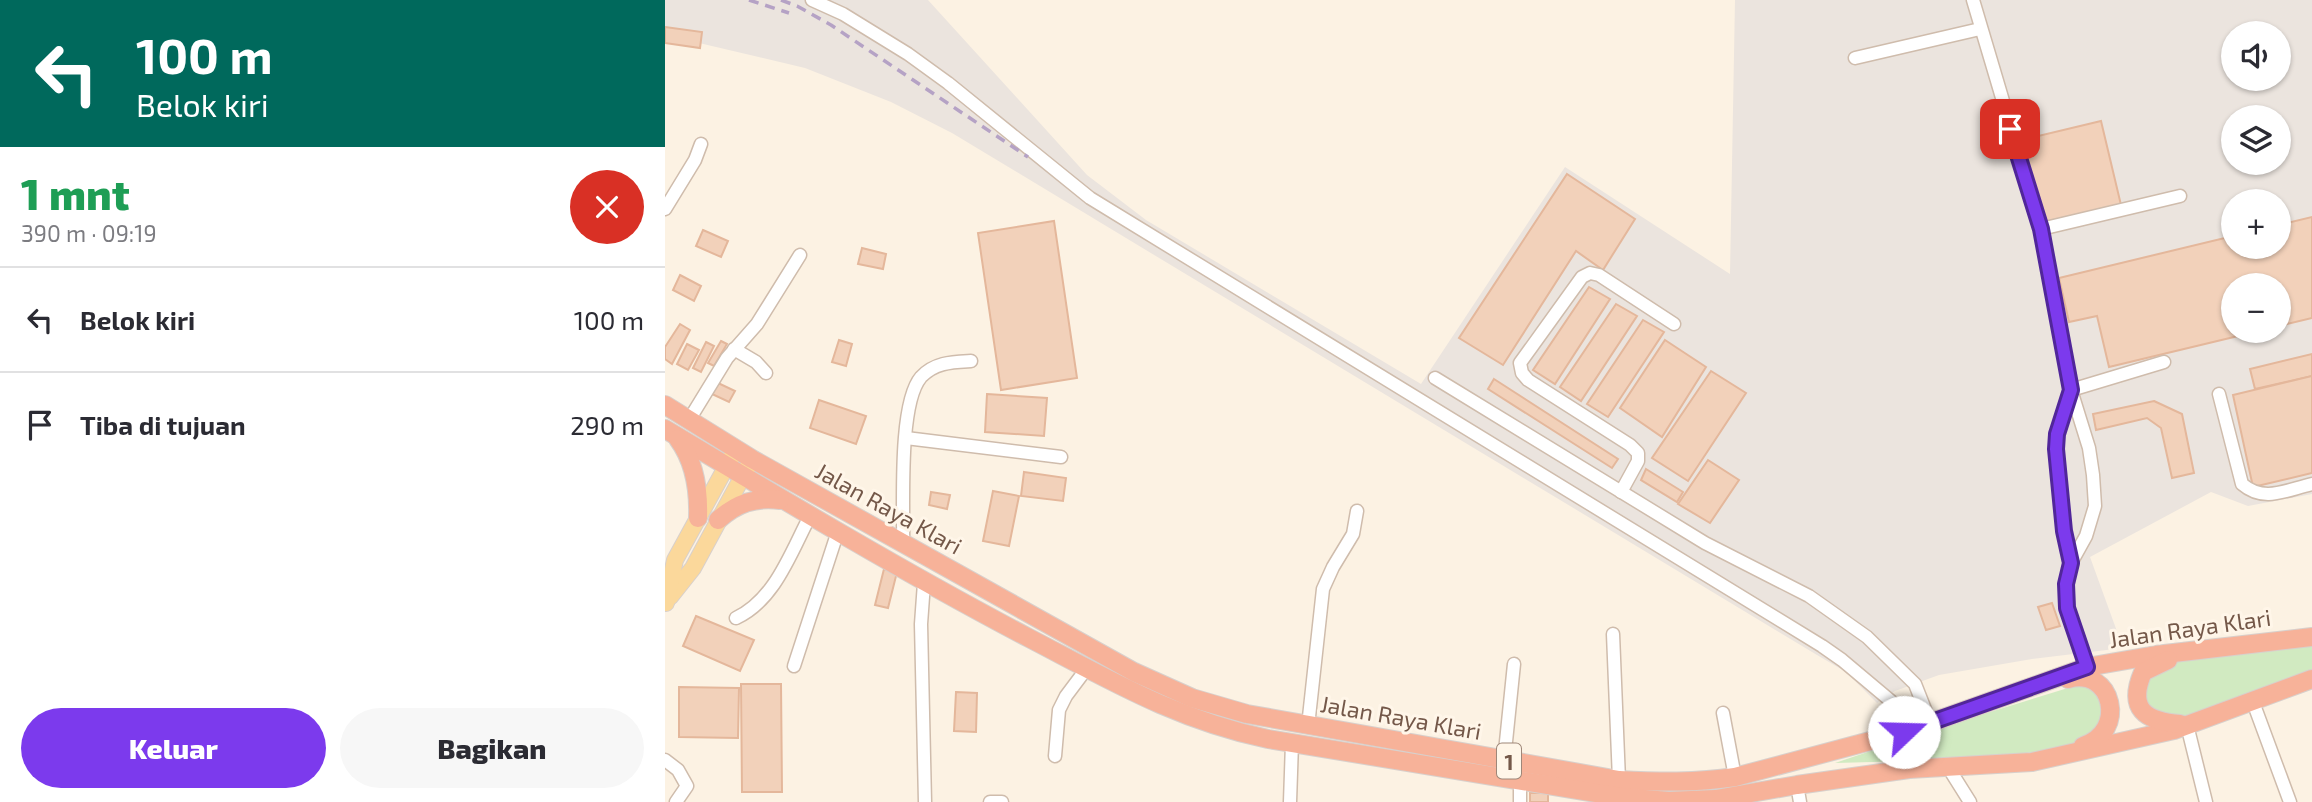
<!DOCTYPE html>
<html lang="id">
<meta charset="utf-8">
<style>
:root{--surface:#fff;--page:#f7f7f7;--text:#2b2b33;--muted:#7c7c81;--line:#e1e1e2;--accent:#7c3aed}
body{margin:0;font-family:"Exo 2",sans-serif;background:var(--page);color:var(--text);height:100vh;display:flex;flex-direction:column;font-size:26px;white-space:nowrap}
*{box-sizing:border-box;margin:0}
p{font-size:23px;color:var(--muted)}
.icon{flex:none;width:38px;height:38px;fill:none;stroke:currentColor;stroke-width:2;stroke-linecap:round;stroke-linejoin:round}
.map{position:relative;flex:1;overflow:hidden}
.panel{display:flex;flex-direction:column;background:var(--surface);width:665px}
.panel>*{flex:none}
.banner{background:#00695c;color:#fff;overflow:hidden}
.fabs{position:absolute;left:1556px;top:21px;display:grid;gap:14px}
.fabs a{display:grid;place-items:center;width:70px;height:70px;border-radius:50%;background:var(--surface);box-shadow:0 2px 5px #0004;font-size:35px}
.pin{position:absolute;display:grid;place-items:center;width:60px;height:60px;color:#fff;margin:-30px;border-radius:14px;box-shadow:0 4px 10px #0006}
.me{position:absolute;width:77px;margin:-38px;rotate:69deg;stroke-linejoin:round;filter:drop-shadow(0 0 5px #0008)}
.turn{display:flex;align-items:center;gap:24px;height:147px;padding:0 21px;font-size:32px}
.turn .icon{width:91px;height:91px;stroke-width:2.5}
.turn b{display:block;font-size:49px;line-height:60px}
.round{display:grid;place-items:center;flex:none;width:74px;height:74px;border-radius:37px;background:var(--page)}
.headline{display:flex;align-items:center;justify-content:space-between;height:119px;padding:0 21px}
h1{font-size:42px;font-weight:800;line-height:52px;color:#1e9e55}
.cta{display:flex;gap:14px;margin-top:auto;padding:14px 21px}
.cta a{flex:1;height:80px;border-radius:42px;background:var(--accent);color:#fff;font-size:28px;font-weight:800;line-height:80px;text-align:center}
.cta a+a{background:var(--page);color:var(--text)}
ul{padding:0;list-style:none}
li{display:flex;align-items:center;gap:21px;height:105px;padding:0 21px;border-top:2px solid var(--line)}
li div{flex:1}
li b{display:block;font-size:26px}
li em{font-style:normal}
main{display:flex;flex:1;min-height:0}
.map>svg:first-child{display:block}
.industrial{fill:#ebe4de;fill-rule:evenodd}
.green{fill:#d1eac1}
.building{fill:#f2d1ba;stroke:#e4b79b;stroke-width:2}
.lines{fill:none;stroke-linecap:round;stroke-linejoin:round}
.minor-casing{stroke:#cfbcac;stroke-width:15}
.major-casing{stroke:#d8d0cc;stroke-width:18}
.highway-casing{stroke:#d8d0cc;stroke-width:20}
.minor{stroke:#fff;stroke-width:12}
.major{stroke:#fbd89b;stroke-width:16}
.highway{stroke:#f7b299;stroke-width:18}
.rail{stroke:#b5a2c5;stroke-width:3.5;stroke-dasharray:10 7;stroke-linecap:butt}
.route-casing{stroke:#51269a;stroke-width:18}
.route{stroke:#7c3aed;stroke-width:12}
.labels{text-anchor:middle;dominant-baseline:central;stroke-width:6;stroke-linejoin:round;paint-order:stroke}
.shield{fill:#fff6e9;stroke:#9e8779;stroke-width:2}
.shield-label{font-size:21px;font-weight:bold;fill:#745849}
.street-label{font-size:23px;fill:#745849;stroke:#fff6e9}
</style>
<main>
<section class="panel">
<div class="banner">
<div class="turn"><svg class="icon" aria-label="left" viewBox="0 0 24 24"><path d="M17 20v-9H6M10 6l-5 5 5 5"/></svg><div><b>100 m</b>Belok kiri</div></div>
</div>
<div class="headline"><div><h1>1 mnt</h1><p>390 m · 09:19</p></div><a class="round" style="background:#d93025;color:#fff"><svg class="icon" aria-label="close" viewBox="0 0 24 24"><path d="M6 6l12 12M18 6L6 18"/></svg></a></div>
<ul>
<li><svg class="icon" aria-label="left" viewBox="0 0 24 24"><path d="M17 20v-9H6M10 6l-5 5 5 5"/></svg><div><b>Belok kiri</b></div><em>100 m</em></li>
<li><svg class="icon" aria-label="arrive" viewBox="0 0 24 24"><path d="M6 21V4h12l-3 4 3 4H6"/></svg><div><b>Tiba di tujuan</b></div><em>290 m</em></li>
</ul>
<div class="cta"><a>Keluar</a><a>Bagikan</a></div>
</section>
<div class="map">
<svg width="1647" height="802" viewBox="0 0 1647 802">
<rect width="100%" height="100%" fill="#fcf2e3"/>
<path class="industrial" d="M0,0H263L422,175L481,220L756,384L900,167L1065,274L1070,0H1647V494L1583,506L1546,492L1425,557L1458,648L1367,659L1274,675L1230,691L1212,703L1181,672L1152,655L287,133L226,102L140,68L0,35ZM1568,33H1614V79H1568ZM1568,117H1614V163H1568ZM1568,201H1614V247H1568ZM1568,285H1614V331H1568Z"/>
<g class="green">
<path d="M1647,646V674L1528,719L1489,713L1476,699L1482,677L1504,662L1534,655Z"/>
<path d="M1416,684L1439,696V722L1419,742L1372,752L1283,760L1170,763L1283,725Z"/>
</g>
<g class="building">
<path d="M0,27L37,32L35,48L0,43Z"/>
<path d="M1436,121L1456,205L1377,224L1357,140Z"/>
<path d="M902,174L970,219L938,270L911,251L838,365L794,338Z"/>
<path d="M1647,217V318L1614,326V285H1568V331H1594L1444,367L1432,316L1404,322L1394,278L1568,236V247H1614V225Z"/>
<path d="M389,221L412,378L336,390L313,233Z"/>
<path d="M38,230L63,241L56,257L31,246Z"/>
<path d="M197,248L221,254L218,269L193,264Z"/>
<path d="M15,275L36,286L29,301L8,290Z"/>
<path d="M924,287L945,299L890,384L868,370Z"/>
<path d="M951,304L972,316L916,401L895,387Z"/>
<path d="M978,320L999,332L943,417L922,404Z"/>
<path d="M15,324L25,330L7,364L0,359V347Z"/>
<path d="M174,340L187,344L181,366L167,362Z"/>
<path d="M1000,340L1041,367L997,437L955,408Z"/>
<path d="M56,341L62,344L49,366L43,363Z"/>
<path d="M41,342L49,346L36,372L28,368Z"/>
<path d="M22,344L34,350L23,370L12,364Z"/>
<path d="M1647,354V376L1590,389L1585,369Z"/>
<path d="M1046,371L1081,393L1023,481L987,458Z"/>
<path d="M1647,376V473L1588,487L1568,395Z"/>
<path d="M829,379L953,459L947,468L823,389Z"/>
<path d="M53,383L70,391L64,402L47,394Z"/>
<path d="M322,394L382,398L379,436L320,432Z"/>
<path d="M154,400L201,416L191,444L145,428Z"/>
<path d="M1489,401L1517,414L1529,473L1507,478L1496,428L1482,418L1431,430L1428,414Z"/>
<path d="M1043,460L1074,480L1045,523L1013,504Z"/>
<path d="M981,469L1018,492L1012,502L976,480Z"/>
<path d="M359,472L401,478L398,501L356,496Z"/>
<path d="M328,491L354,496L344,546L318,541Z"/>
<path d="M266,492L285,495L282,509L264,505Z"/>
<path d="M219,569L232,572L223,608L210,605Z"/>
<path d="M1387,603L1395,626L1381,630L1373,607Z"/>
<path d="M31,616L89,640L75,671L18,646Z"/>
<path d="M76,684H116L117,792H77Z"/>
<path d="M14,687L74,688L73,738L14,737Z"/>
<path d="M291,692L312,693L311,732L289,731Z"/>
<rect x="865" y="793" width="18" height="9"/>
</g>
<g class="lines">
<defs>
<g id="minor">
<path d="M147,0L178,14L243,54L283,83L425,198L1157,646L1177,660L1227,702L1239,732"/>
<path d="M1308,0L1376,229L1406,390L1424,448L1428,475L1430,506L1421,536L1406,563L1401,584L1402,608L1422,667"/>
<path d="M1190,58L1315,29"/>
<path d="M0,209L30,160L36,144"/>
<path d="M1376,229L1515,196"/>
<path d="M69,349L91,362L101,373"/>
<path d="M770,378L1040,543L1144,596L1202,637L1250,684L1265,722"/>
<path d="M1554,394L1577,484C1599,503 1621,490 1647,484"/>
<path d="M24,420L62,358L92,324L135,255"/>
<path d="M241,438L396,457"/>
<path d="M956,492L973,461V453L965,445L863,380L857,373L855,363L917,277L925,273L934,275L1009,324"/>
<path d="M238,544C239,507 233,404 256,377C270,362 288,362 306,361"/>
<path d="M1406,563L1399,531L1391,449L1392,434L1406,390L1499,362"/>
<path d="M259,583L256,624L260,802"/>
<path d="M71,618C110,600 126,552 145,516"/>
<path d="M948,634L954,780"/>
<path d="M129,666L173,531"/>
<path d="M1588,702L1625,802"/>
<path d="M1058,713L1070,777"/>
<path d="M1522,725L1541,802"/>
<path d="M643,726L658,589L668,567L688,534L692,511"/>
<path d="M390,756L394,710L401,696L422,668"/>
<path d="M0,760L13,770L22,786L11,802"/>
<path d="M839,761L849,664"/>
<path d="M1283,767L1305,802"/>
<path d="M855,779V802"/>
<path d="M1132,785L1135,802"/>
<path d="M325,802H337"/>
<path d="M625,802L627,743"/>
</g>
<g id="major">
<path d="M5,597L28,568L87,459"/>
<path d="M1,603L10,560L71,449"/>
</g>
<g id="highway">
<path d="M0,405L87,459L469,672L527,698L582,714L954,780C993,782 1031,783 1070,777L1239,732L1422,667L1491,655L1647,637"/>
<path d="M0,429C120,501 240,573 364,638C445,680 512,720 603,739L955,797L1004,801L1051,799L1132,785L1244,769L1367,762L1509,730L1647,679"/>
<path d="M13,439C30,462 34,489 33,518"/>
<path d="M53,520C72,503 90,497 115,500"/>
<path d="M1503,660L1478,672C1462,709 1480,721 1515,724"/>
<path d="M1403,679C1448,666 1463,732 1418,746"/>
</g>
</defs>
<use href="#minor" class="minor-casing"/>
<use href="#major" class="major-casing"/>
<use href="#highway" class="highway-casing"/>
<use href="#minor" class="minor"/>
<use href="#major" class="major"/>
<use href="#highway" class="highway"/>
<g class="rail">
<path d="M84,0L124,13"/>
<path d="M116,0L132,6L166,25L363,157"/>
</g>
</g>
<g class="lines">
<defs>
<path id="route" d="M1239,732L1422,667L1402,608L1401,584L1406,563L1399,531L1391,449L1392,434L1406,390L1376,229L1345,129"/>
</defs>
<use href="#route" class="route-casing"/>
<use href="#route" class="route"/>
</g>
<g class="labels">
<rect class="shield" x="832" y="743.5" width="24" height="35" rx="5"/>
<g class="shield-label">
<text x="844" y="761">1</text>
</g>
<g class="street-label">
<text transform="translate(224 508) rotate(29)">Jalan Raya Klari</text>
<text transform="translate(1525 628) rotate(-8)">Jalan Raya Klari</text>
<text transform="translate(736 717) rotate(10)">Jalan Raya Klari</text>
</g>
</g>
</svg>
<div class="fabs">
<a><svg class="icon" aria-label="sound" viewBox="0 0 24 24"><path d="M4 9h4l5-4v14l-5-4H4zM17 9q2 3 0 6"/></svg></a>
<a><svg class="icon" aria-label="layers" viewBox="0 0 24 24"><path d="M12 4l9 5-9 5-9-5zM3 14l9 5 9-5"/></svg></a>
<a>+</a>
<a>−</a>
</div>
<div class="pin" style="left:1345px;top:129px;background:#d93025"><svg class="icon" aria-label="arrive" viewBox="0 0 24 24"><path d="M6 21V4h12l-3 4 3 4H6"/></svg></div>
<svg class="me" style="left:1239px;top:732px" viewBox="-20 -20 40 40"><circle r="19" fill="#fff"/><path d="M0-13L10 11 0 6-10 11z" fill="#7c3aed"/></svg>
</div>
</main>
